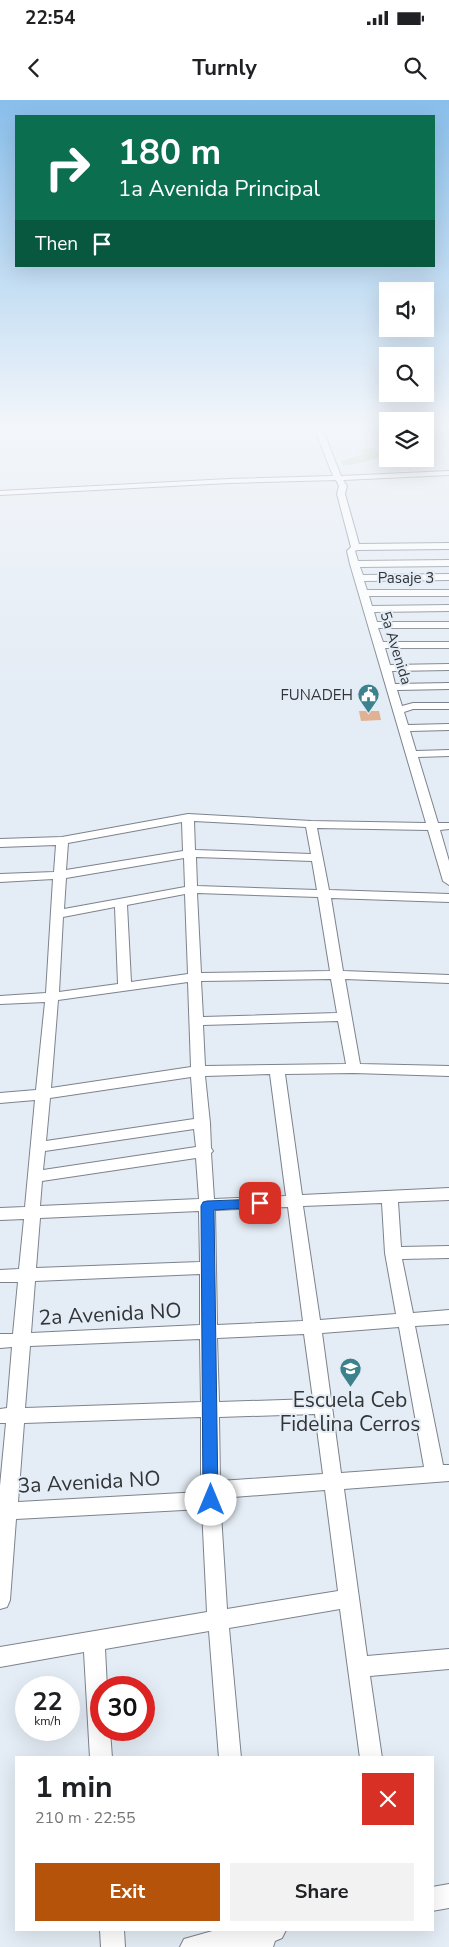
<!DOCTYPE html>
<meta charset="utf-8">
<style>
:root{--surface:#fff;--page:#f2f2f2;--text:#202124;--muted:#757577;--accent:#b45309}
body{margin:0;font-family:"Nunito Sans",sans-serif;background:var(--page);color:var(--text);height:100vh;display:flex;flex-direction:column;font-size:19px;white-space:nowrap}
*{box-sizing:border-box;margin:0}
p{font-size:16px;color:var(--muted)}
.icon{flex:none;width:28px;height:28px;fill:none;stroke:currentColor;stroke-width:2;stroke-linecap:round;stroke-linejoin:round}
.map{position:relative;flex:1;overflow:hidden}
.drawer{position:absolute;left:15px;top:1656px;width:419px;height:175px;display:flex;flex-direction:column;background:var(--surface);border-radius:0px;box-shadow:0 5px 20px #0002}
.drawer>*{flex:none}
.top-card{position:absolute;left:15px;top:15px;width:420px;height:152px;border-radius:0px;box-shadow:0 5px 20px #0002;background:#0b6e4f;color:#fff;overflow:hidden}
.buttons{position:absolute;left:379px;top:182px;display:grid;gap:10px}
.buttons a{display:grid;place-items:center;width:55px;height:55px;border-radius:0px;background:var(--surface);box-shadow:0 5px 20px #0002;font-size:25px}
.speed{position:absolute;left:15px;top:1576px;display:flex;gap:10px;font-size:25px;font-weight:700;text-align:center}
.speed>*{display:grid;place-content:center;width:65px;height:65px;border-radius:50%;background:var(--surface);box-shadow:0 5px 20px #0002;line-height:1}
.speed small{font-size:12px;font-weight:400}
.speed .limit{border:8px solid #d22;background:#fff;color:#111}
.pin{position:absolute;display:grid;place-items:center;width:42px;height:42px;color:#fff;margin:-21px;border-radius:10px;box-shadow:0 2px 8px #0006}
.me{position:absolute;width:55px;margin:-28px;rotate:0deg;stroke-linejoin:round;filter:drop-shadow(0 0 4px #0008)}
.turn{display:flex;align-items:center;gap:18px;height:105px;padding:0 20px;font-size:22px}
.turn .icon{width:65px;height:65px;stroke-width:2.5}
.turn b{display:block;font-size:35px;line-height:42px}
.then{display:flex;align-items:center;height:48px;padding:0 20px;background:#0003;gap:10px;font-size:19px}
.round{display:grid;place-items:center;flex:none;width:52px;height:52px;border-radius:0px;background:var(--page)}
.head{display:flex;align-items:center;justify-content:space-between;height:85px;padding:0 20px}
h1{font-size:30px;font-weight:700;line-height:38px}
.primary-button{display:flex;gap:10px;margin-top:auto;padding:10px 20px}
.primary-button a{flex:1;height:58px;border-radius:0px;background:var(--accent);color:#fff;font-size:20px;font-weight:700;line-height:58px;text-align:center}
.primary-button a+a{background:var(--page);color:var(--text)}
.status{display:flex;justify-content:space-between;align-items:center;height:35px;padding:0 25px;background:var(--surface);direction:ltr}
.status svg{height:14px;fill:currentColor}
header{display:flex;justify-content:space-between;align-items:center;height:65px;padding:0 20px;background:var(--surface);font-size:22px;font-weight:700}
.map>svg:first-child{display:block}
.green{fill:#bdd6ba}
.building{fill:#e0b193}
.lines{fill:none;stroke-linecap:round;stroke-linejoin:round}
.minor-casing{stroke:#7d838c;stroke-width:2}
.minor{fill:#fff;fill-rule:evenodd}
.route{fill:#1a73e8;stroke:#114b97}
.labels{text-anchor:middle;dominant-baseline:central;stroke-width:4;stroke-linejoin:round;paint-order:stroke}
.far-street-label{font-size:15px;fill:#323538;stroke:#e4ecf5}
.far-poi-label{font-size:15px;fill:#323538;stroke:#e4ecf5;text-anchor:end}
.near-street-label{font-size:21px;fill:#323538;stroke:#e4ecf5}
.near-poi-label{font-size:21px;fill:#323538;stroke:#e4ecf5}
</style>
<div class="status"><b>22:54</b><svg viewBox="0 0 49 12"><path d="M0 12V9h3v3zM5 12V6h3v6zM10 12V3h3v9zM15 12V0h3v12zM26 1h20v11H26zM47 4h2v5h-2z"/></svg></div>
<header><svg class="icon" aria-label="back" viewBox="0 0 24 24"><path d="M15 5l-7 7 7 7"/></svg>Turnly<svg class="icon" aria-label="search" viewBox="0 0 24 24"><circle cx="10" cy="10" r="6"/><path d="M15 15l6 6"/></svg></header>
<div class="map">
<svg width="449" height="1847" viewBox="0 0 449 1847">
<rect width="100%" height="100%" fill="#e4ecf5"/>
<path class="green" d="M371,348L376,350L371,352L387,350V355L357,364L343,365L341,361L366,353H361L359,349Z"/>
<path class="building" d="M359,611H379L381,620L361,621Z"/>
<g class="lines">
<defs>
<g id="minor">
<path d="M313,325H321L341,376L449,371V375L343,380L347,386L345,394L359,444L449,443V449L357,450L355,451L358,461L449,460V466L360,467L363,475L449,474V480L364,481L367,490H449V496H369L372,506L449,505V511L374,512L377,522H449V528H378L383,542H449V548H385L390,565L449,564V570L392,571L395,584L449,583V589L397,590L402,606L413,603H449V609H413L404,612L408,625L449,624V630L410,631L416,651L449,650V656L418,657L438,723H449V729L440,730L449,761V785L443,781L428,730L317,728L329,790L449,794V802L331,798L343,871L449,875V883L345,879L360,964L449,966V976L354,973L285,974L302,1095L449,1088V1100L398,1102L401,1147L449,1146V1158L402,1159L413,1213L449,1210V1224L415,1226L443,1365H449V1381L344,1389L367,1556L449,1549V1569L370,1576L382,1658H360L340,1509L229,1528L241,1658H219L209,1531L105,1549L107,1588H101V1630H110L112,1658H90L84,1552L0,1567V1547L207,1512L202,1409L16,1419L10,1500L7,1507L0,1509V1386L6,1323H0V1309L7,1308L12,1247L0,1248V1234H13L18,1182H0V1170L19,1169L24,1119L0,1120V1108L25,1107L35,1000L0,1003V993L36,990L45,902L0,904V896L46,893L53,779L0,782V774L54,772L56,745L0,747V739L62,737L188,714L311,721L426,723L350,464L347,451L351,447L337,394L339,386L336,380L229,383L0,395V391L229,379L333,376ZM194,721L306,727L311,754L195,750ZM182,722L183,751L66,770L68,743ZM196,757L312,761L317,790L197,786ZM184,758L185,787L64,809L66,778ZM197,793L318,797L330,871L201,873ZM185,794L188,874L131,882L127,805ZM115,807L118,884L59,892L63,817ZM331,879L337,913L203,917L201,881ZM188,882L191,967L51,988L58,900ZM338,921L346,964L205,966L203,925ZM270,974L286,1096L214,1099L211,1053L213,1051L211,1048L210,1023L205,976ZM191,977L194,1019L46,1041L50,998ZM194,1029L196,1047L43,1070L45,1051ZM196,1058L199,1099L40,1106L42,1081ZM382,1103L385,1153L396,1214L320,1220L303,1106ZM288,1107L303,1221L217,1225L215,1110ZM199,1111L200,1162L36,1168L40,1118ZM200,1174V1225L31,1233L35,1181ZM399,1227L424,1367L341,1373L322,1233ZM304,1234L313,1299L219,1302L217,1238ZM200,1239L201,1302L25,1308L30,1246ZM315,1314L323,1374L220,1381L219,1317ZM201,1317V1392L18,1402L24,1323ZM325,1390L338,1491L227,1509L220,1398Z"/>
<path d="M449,1784V1808L432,1811V1787Z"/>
<path d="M100,1830H124L125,1847H101Z"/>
<path d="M216,1830H286L282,1838L275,1841L273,1847H180L184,1839Z"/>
</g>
</defs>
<use href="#minor" class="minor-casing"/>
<use href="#minor" class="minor"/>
</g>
<linearGradient id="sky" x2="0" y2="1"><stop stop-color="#89bfeb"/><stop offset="0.56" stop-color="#f3f6fa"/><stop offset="1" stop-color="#f3f6fa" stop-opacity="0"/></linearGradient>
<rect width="449" height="584" fill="url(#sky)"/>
<path class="route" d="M260,1099L265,1100L267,1103L265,1107L214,1110L218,1400L216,1404L211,1406L205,1404L203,1400L201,1106L203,1102L207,1101Z"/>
<defs>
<symbol id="civic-pin" viewBox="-11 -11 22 30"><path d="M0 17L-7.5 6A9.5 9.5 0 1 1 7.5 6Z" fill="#3c828c" stroke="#e4ecf5"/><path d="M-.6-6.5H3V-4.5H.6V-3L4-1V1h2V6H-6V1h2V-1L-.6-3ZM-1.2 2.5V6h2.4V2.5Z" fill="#fff"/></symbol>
<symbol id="school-pin" viewBox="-11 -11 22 30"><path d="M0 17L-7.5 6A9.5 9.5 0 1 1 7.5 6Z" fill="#3c828c" stroke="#e4ecf5"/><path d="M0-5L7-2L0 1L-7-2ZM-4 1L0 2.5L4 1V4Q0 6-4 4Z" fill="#fff"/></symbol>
</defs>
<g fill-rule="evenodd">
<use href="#civic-pin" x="356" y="582" width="25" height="34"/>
<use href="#school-pin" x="338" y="1256" width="25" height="34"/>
</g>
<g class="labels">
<g class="far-street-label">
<text x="406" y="478">Pasaje 3</text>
<text transform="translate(396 548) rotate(73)">5a Avenida</text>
</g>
<g class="far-poi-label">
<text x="353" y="595">FUNADEH</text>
</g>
<g class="near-street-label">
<text transform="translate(110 1214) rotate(-3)">2a Avenida NO</text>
<text transform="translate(89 1382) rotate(-3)">3a Avenida NO</text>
</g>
<g class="near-poi-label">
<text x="350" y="1300">Escuela Ceb<tspan x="350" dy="24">Fidelina Cerros</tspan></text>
</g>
</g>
</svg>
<div class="buttons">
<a><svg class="icon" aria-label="sound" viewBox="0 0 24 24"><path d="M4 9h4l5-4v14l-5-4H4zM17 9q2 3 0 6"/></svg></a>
<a><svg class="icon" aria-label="search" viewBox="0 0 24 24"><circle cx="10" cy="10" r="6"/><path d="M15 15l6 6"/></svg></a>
<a><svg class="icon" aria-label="layers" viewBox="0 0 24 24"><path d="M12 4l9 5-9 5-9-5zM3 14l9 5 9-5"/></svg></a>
</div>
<div class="speed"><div>22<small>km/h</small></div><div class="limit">30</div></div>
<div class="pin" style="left:260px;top:1103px;background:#d93025"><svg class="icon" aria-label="arrive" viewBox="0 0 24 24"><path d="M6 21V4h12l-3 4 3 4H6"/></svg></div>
<svg class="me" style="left:211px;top:1400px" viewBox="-20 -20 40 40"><circle r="19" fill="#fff"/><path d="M0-13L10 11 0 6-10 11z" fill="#1a73e8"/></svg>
<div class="top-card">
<div class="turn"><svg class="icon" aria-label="right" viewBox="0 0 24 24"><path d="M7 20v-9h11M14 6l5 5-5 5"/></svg><div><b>180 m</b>1a Avenida Principal</div></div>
<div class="then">Then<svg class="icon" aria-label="arrive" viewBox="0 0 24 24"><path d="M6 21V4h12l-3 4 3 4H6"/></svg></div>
</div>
<section class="drawer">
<div class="head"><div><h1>1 min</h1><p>210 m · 22:55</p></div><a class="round" style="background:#d93025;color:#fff"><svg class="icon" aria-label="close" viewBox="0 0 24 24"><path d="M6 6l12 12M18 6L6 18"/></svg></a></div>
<div class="primary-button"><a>Exit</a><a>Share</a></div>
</section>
</div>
